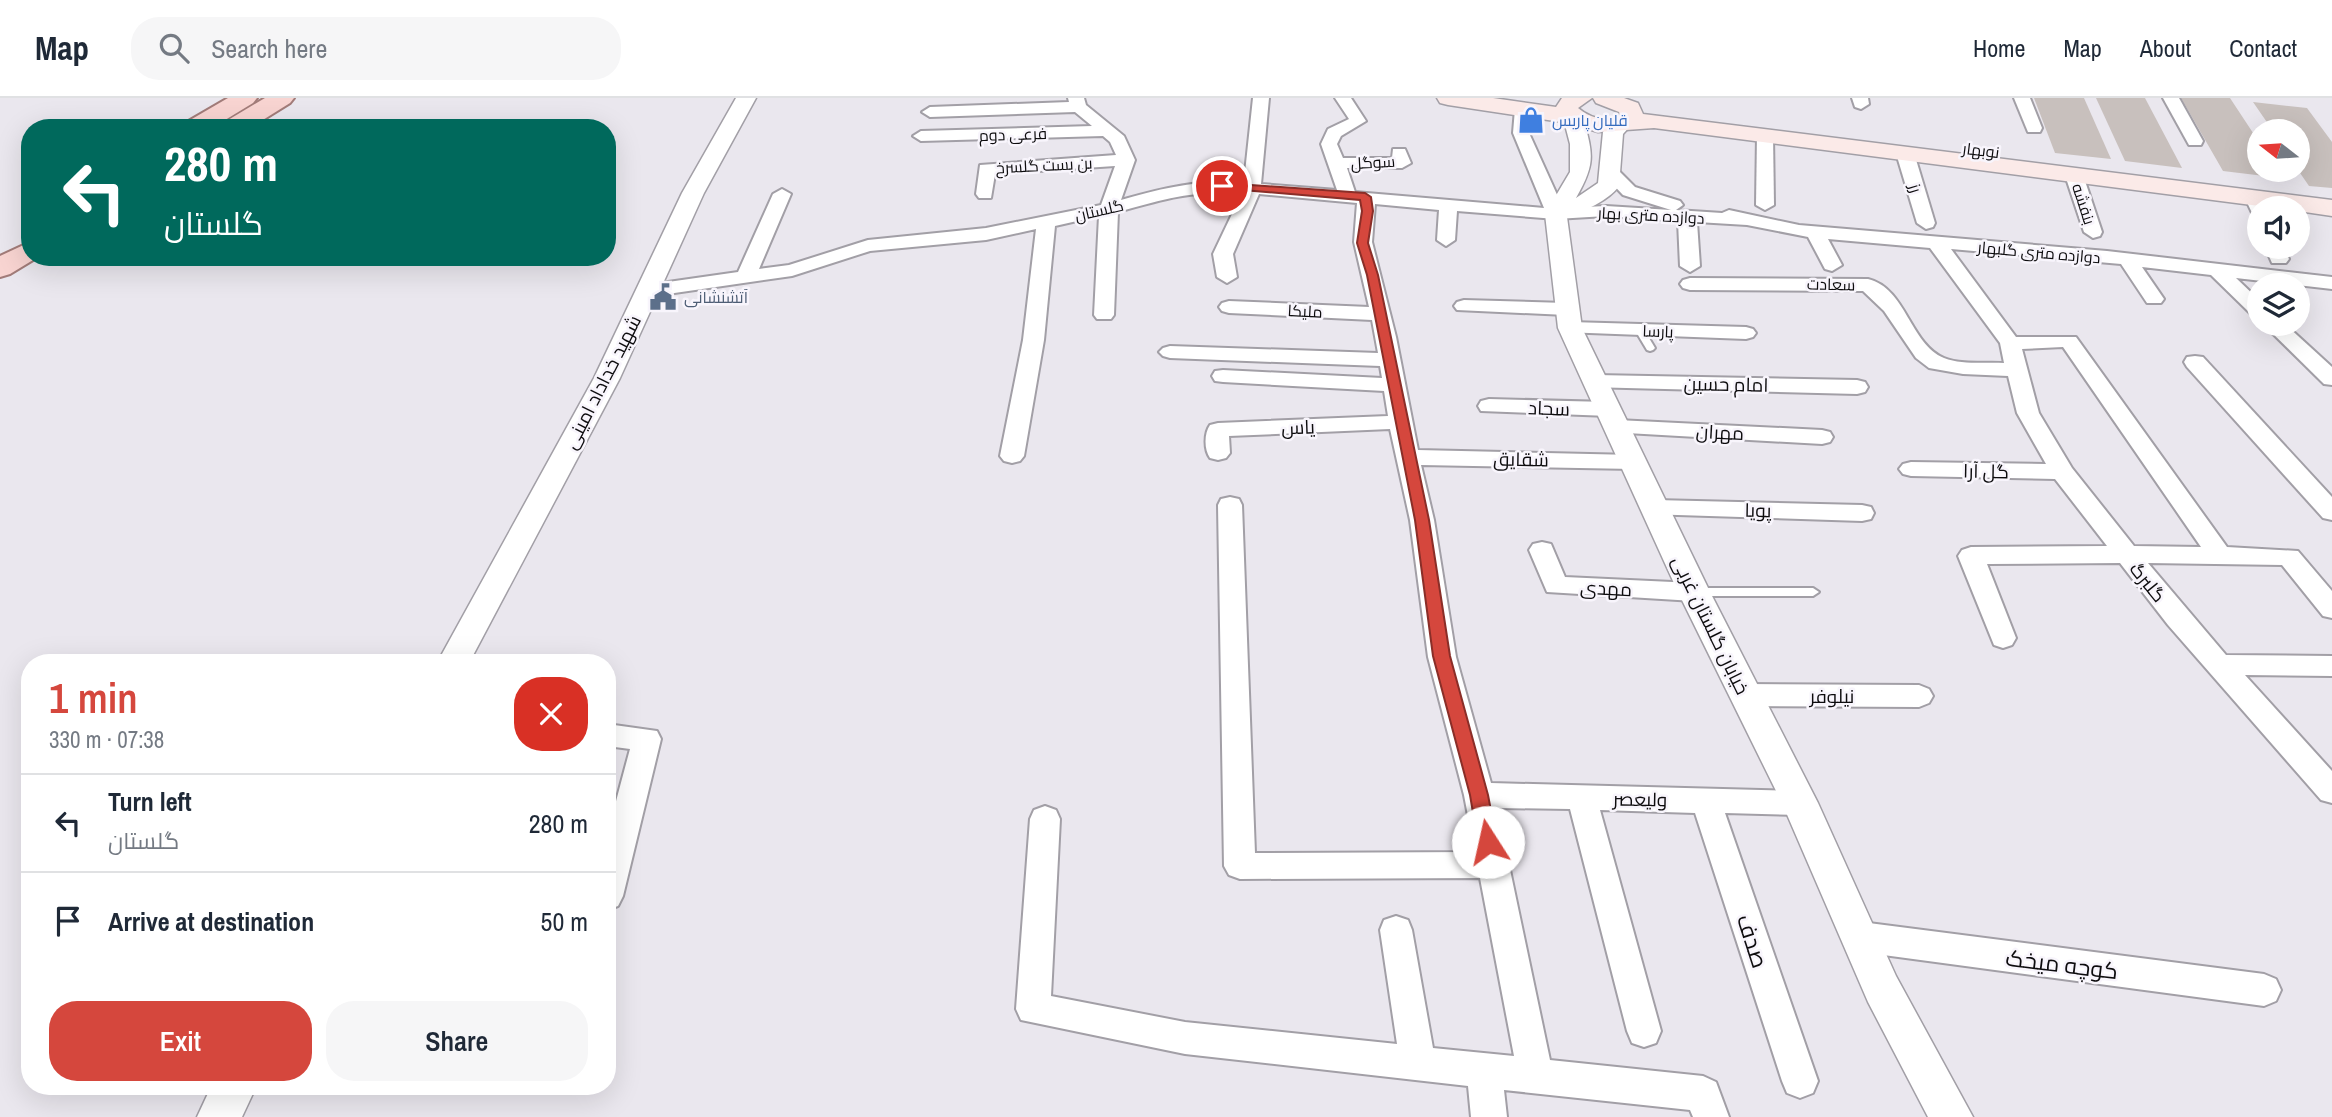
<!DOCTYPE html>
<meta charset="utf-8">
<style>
:root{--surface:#fff;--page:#f6f6f7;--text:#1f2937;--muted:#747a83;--line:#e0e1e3;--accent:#d5473d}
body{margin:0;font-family:"Archivo Narrow",Cairo,sans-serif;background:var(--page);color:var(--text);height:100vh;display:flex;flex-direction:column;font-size:26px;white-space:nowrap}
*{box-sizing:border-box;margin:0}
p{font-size:23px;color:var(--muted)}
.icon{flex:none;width:38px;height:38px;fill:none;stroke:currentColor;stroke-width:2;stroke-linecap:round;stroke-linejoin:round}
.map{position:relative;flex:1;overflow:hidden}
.drawer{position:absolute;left:21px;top:556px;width:595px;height:441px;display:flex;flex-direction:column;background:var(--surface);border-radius:28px;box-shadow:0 7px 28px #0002}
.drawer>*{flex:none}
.banner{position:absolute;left:21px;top:21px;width:595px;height:147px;border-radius:28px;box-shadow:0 7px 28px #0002;background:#00695c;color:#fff;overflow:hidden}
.needle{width:46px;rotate:287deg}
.tools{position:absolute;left:2247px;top:21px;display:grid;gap:14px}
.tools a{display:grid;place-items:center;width:63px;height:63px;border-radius:50%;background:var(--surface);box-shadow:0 7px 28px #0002;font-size:35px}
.pin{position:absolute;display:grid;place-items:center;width:60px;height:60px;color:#fff;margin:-30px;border:4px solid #fff;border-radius:50%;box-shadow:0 2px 7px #0007}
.me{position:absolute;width:77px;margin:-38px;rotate:350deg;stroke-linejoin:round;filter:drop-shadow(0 0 5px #0008)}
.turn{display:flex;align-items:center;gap:24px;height:147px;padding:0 28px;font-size:32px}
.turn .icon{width:91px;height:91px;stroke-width:2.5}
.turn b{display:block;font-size:49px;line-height:60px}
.round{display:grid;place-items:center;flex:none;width:74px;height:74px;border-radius:28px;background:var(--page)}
.headline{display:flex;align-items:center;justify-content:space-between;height:119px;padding:0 28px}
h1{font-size:42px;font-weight:600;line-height:52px;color:var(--accent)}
.cta{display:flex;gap:14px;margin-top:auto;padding:14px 28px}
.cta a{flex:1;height:80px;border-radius:28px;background:var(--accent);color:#fff;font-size:28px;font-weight:600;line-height:80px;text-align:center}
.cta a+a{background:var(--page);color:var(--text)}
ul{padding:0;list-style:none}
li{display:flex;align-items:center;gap:21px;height:98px;padding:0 28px;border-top:2px solid var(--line)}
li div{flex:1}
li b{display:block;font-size:26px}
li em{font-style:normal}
header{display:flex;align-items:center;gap:42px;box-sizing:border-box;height:98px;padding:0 35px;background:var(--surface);border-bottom:2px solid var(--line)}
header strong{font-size:33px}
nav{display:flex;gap:38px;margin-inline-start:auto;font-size:24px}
.search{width:490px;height:63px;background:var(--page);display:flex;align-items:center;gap:18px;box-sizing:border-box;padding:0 24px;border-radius:28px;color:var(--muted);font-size:26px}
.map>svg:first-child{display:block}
.building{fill:#c8c0bd}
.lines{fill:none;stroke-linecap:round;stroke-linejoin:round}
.service-casing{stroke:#a29fa6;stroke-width:4}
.minor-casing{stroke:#a29fa6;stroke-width:4}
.tertiary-casing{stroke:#a29fa6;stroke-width:3}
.secondary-casing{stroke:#a29fa6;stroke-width:3}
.primary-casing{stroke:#a27c79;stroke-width:4}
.service{fill:#fff;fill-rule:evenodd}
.minor{fill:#fff;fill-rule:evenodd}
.tertiary{fill:#fff;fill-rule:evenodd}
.secondary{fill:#fbeae8;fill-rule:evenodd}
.primary{fill:#f8d4d1;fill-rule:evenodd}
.route{fill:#d5473d;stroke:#8a2e28;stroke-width:2}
.labels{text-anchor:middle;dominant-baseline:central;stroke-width:5;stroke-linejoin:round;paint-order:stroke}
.far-shop-label{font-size:16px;fill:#366cbe;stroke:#f8f5fc;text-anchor:start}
.far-street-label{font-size:16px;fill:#0d0c0e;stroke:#f8f5fc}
.far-service-label{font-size:16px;fill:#4e5e75;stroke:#f8f5fc;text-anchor:start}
.street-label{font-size:19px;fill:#0d0c0e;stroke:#f8f5fc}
.near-street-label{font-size:23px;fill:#0d0c0e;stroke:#f8f5fc}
</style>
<header>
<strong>Map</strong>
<div class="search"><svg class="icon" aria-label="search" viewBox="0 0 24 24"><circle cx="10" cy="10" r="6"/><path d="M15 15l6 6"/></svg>Search here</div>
<nav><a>Home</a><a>Map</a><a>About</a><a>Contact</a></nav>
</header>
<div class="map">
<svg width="2332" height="1019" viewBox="0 0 2332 1019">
<rect width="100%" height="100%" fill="#eae7ee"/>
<g class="building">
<path d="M2034,0H2084L2111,61L2055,55Z"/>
<path d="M2096,0H2145L2182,70L2125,63Z"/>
<path d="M2181,0H2230L2259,44V72H2276L2281,80L2223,73Z"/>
<path d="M2253,4L2307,10L2332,44V90L2309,88L2298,72V33H2273Z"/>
</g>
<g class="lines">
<defs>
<g id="service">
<path d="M1640,229L1643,230L1655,250L1653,252L1650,253L1647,252L1635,232Z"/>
<path d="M1694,490H1813L1819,494L1813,498H1694L1688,494Z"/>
</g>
<g id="minor">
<path d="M1068,0H1084L1086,7L1124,38L1135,62L1121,102C1162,90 1201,81 1244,84L1253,0H1269L1261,86L1337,92L1321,46L1328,31L1349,21L1335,0H1351L1366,23L1341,38L1337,46L1343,60H1392L1393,51H1405L1411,65L1402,70H1347L1355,94L1544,110L1513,35L1515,11L1523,6L1531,11L1529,35L1563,110L1606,108L1671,112L1623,97L1602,75L1611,70L1617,71L1635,89L1680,103L1683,107L1676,112L1722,115L1729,112L1799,127L2107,153L2332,179V191L2236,180L2259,202V219L2252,217L2211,177L2142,169L2164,201L2161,205H2147L2121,166L1951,151L2016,239H2076L2227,449L2298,453L2332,493V520L2323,518L2282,467L2148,465L2226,557L2332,558V578L2245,577L2332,673V705L2321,702L2168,527L2120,465L1987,466L2016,540L2012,547L2003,550L1994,547L1958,458L1962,452L1971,449L2107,448L2055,381L1911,378L1903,376L1899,371L1903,366L1911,364L2046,366L2017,315L2008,278L1963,276L1929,270L1916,260L1884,213L1863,193L1690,192L1683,190L1680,186L1683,182L1690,180L1868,181C1906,190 1910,246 1944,260C1962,267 1985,264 2004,265L2000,245L1930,150L1828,141L1842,167L1832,173L1825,171L1808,139L1747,127L1697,124L1700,168L1690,174L1680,168L1678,123L1606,118L1556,121L1457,113L1455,142L1446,148L1437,142L1439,112L1375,106L1372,144L1396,239L1418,352L1634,357L1642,359L1646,364L1642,369L1634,371L1421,367L1434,422L1456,559L1491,685L1800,693L1811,696L1815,705L1811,714L1800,717L1725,715L1818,983L1813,995L1800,1000L1787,995L1782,983L1695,715L1600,712L1661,933L1656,945L1644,949L1632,945L1627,933L1570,711L1497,710L1550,962L1703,978L1716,984L1729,1019H1693L1690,1012L1504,992L1507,1019H1471L1468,988L1185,956L1021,922L1016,911L1030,721L1034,712L1045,708L1056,712L1060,721L1051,898L1185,924L1397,946L1380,832L1384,822L1396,818L1408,822L1412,832L1433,950L1514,958L1480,780L1240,781L1229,777L1224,768L1218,407L1221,401L1230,399L1239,401L1242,407L1255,755L1475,754L1464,697L1428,559L1410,422L1390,331L1229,338L1230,355L1226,360L1218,362L1210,360C1204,352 1204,335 1210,327L1218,325L1388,318L1384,293L1223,284L1215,283L1212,278L1215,273L1223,272L1382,280L1380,268L1170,260L1163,258L1159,254L1163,250L1170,248L1378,255L1372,222L1229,215L1222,213L1219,209L1222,205L1229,203L1369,209L1354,144L1357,105L1259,96L1233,156L1237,179L1227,185L1217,179L1213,156L1242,95C1199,91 1159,102 1118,114L1114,217L1111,221H1097L1094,217L1099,118L1055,128L1044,242L1024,358L1020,363L1012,365L1004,363L1000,358L1023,242L1036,131L986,142L870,153L792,178L647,199L640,197L637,193L640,189L647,187L738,174L773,96L782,91L791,96L759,171L789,167L868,142L986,130L1101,107L1115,68L995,76L991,100H979L976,96L980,67L1116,57L1110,44L1103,38L921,43L913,38L921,33L1092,28L1075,14L930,19L922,14L930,9L1069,4ZM2063,249L2201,449L2134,448L2072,370L2039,315L2022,251Z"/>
<path d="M1852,0H1868L1869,6L1861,11L1855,9Z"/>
<path d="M2014,0H2030L2042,30L2040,34H2028Z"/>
<path d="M2163,0H2179L2203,43L2201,47H2189Z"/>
<path d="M1765,32L1773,37L1774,107L1765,112L1756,107L1757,37Z"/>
<path d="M1905,50L1914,55L1935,125L1933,129L1926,131L1917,125L1896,55Z"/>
<path d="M2074,72L2083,77L2102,134L2100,138L2093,140L2084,134L2065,77Z"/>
<path d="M2254,95L2260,96L2267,110H2259V118L2253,117L2245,100Z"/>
<path d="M2265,149H2283L2289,161L2286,165H2272Z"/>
<path d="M1464,202L1566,205L1573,207L1576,211L1573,215L1566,217L1457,212L1454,208L1457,204Z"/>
<path d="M1570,224L1746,229L1753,231L1756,235L1753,239L1746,241L1563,234L1560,230L1563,226Z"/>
<path d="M2263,226H2285L2332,269V287L2324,286Z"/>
<path d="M2195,258L2203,259L2332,399V422L2323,420L2187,269L2184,264L2187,259Z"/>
<path d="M1596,277L1857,282L1865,284L1868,289L1865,294L1857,296L1588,289L1585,284L1588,279Z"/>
<path d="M1489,301L1609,304L1617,306L1620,311L1617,316L1609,318L1481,313L1478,308L1481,303Z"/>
<path d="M1617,322L1822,332L1830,334L1833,339L1830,344L1822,346L1609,334L1606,329L1609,324Z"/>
<path d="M1655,402L1862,407L1871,409L1874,415L1871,421L1862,423L1646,416L1643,410L1646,404Z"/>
<path d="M1542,444L1551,446L1565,479L1694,485L1703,488L1707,494L1703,500L1694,503L1547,494L1529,452L1533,446Z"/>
<path d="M1744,586L1919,587L1929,591L1933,598L1929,605L1919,609L1744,608L1734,604L1730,597L1734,590Z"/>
<path d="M607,626L657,633L661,641L623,798L618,808L607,812V737L630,651L607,648Z"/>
<path d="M1861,824L2264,876L2276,881L2281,892L2276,903L2264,908L1861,854L1849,849L1845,839L1849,829Z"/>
</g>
<g id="tertiary">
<path d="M736,0H756L704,95L620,280L469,565H437L594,280L682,95Z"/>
<path d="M1573,13L1583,19C1593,57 1596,65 1576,100L1598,85L1603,34C1610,24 1617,19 1629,22L1632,26L1623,36L1619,88C1607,104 1585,112 1567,119L1582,230L1710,494L1818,705L1896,878L1973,1019H1928L1868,904L1782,705L1678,494L1558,230L1545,116L1570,74V46L1563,19Z"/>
<path d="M211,989H256L242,1019H197Z"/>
</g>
<path id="secondary" d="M1437,0H1493L1556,9L1562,0H1592L1578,10C1590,20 1605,24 1620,17L1619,14L1596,5L1593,0H1624L1638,5L1643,16L2332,102V118L2298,113V110H2275L1654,30L1598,34L1568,25L1448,7L1440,5Z"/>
<g id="primary">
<path d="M228,0H257L253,5L212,30H182L185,25Z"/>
<path d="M265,0H294L290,5L250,30H220L223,25Z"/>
<path d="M30,144V159H38L10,176L0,179V158Z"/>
</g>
</defs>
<use href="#service" class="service-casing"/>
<use href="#minor" class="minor-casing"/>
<use href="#tertiary" class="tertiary-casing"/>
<use href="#secondary" class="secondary-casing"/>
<use href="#primary" class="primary-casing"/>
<use href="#service" class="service"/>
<use href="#minor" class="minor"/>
<use href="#tertiary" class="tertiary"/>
<use href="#secondary" class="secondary"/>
<use href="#primary" class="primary"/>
</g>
<path class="route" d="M1222,85L1365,95L1371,99L1373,113L1368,145L1378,177L1429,422L1450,558L1488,697L1497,744L1494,749L1488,752L1481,749L1478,744L1470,697L1433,558L1415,422L1367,177L1357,145L1362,113L1360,102L1219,90V86Z"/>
<defs>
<symbol id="shop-bare" viewBox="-9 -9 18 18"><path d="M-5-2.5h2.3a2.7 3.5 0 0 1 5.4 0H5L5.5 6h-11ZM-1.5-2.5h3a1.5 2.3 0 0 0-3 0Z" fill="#3f7fe0" stroke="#f8f5fc" stroke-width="2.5" paint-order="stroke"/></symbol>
<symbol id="civic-bare" viewBox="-9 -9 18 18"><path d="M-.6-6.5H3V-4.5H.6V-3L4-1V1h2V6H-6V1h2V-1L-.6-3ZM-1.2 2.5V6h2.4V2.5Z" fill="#5c6f8a" stroke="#f8f5fc" stroke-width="2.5" paint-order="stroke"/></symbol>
</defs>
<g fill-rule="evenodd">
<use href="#shop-bare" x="1512" y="3" width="38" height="38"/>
<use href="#civic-bare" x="644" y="180" width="38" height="38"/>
</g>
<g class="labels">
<g class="far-shop-label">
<text x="1552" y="22">قلیان پاریس</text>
</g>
<g class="far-street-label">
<text transform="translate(1013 36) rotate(-2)">فرعی دوم</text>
<text transform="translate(1981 52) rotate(7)">نوبهار</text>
<text transform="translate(1373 64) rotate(-3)">سوگل</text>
<text transform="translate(1044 67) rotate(-3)">بن بست گلسرخ</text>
<text transform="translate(1916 90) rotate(73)">رز</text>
<text transform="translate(2084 106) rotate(72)">بنفشه</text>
<text transform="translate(1099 112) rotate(-13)">گلستان</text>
<text transform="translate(1651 117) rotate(3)">دوازده متری بهار</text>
<text transform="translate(2039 154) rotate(5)">دوازده متری گلبهار</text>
<text transform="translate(1831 186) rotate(1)">سعادت</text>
<text transform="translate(1305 213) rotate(3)">ملیکا</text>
<text transform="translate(1658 233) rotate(2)">پارسا</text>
</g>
<g class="far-service-label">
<text x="684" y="199">آتشنشانی</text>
</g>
<g class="street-label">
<text transform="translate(602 284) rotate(-63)">شهید خداداد امینی</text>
<text transform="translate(1726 286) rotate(1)">امام حسین</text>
<text transform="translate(1549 310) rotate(2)">سجاد</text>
<text transform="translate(1298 329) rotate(-2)">یاس</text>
<text transform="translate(1720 334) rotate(3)">مهران</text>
<text transform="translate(1521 361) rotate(1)">شقایق</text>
<text transform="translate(1986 373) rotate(1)">گل آرا</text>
<text transform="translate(1758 412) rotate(1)">پویا</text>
<text transform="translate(2148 484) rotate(51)">گلبرگ</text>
<text transform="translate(1606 490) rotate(3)">مهدی</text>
<text transform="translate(1711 527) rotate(64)">خیابان گلستان غربی</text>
<text x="1832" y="598">نیلوفر</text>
<text transform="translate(1640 701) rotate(1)">ولیعصر</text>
</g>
<g class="near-street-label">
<text transform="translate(1753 843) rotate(72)">صدف</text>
<text transform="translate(2062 866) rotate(7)">کوچه میخک</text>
</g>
</g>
</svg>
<div class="tools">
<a><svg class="needle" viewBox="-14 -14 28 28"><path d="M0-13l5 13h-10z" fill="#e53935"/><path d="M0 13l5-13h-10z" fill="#747a83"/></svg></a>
<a><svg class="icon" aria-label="sound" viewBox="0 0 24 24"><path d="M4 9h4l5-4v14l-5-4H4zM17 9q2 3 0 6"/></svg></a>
<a><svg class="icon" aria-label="layers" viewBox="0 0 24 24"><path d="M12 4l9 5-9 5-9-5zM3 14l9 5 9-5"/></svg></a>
</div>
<div class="pin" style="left:1222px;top:88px;background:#d93025"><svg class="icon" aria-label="arrive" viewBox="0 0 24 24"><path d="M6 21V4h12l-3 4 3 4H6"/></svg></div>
<svg class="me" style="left:1488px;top:744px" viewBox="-20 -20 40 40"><circle r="19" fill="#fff"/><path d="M0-13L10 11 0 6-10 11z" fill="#d5473d"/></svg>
<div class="banner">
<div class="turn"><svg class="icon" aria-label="left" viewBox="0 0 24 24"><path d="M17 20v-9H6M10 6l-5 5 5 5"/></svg><div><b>280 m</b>گلستان</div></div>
</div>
<section class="drawer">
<div class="headline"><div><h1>1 min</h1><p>330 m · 07:38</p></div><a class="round" style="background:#d93025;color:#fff"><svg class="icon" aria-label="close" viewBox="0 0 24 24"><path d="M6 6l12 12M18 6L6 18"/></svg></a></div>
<ul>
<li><svg class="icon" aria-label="left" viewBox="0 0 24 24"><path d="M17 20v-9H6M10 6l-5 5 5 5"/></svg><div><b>Turn left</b><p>گلستان</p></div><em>280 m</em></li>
<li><svg class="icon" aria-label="arrive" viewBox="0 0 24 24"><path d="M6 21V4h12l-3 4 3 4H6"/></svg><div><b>Arrive at destination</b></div><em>50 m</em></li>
</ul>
<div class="cta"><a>Exit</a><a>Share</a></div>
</section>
</div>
